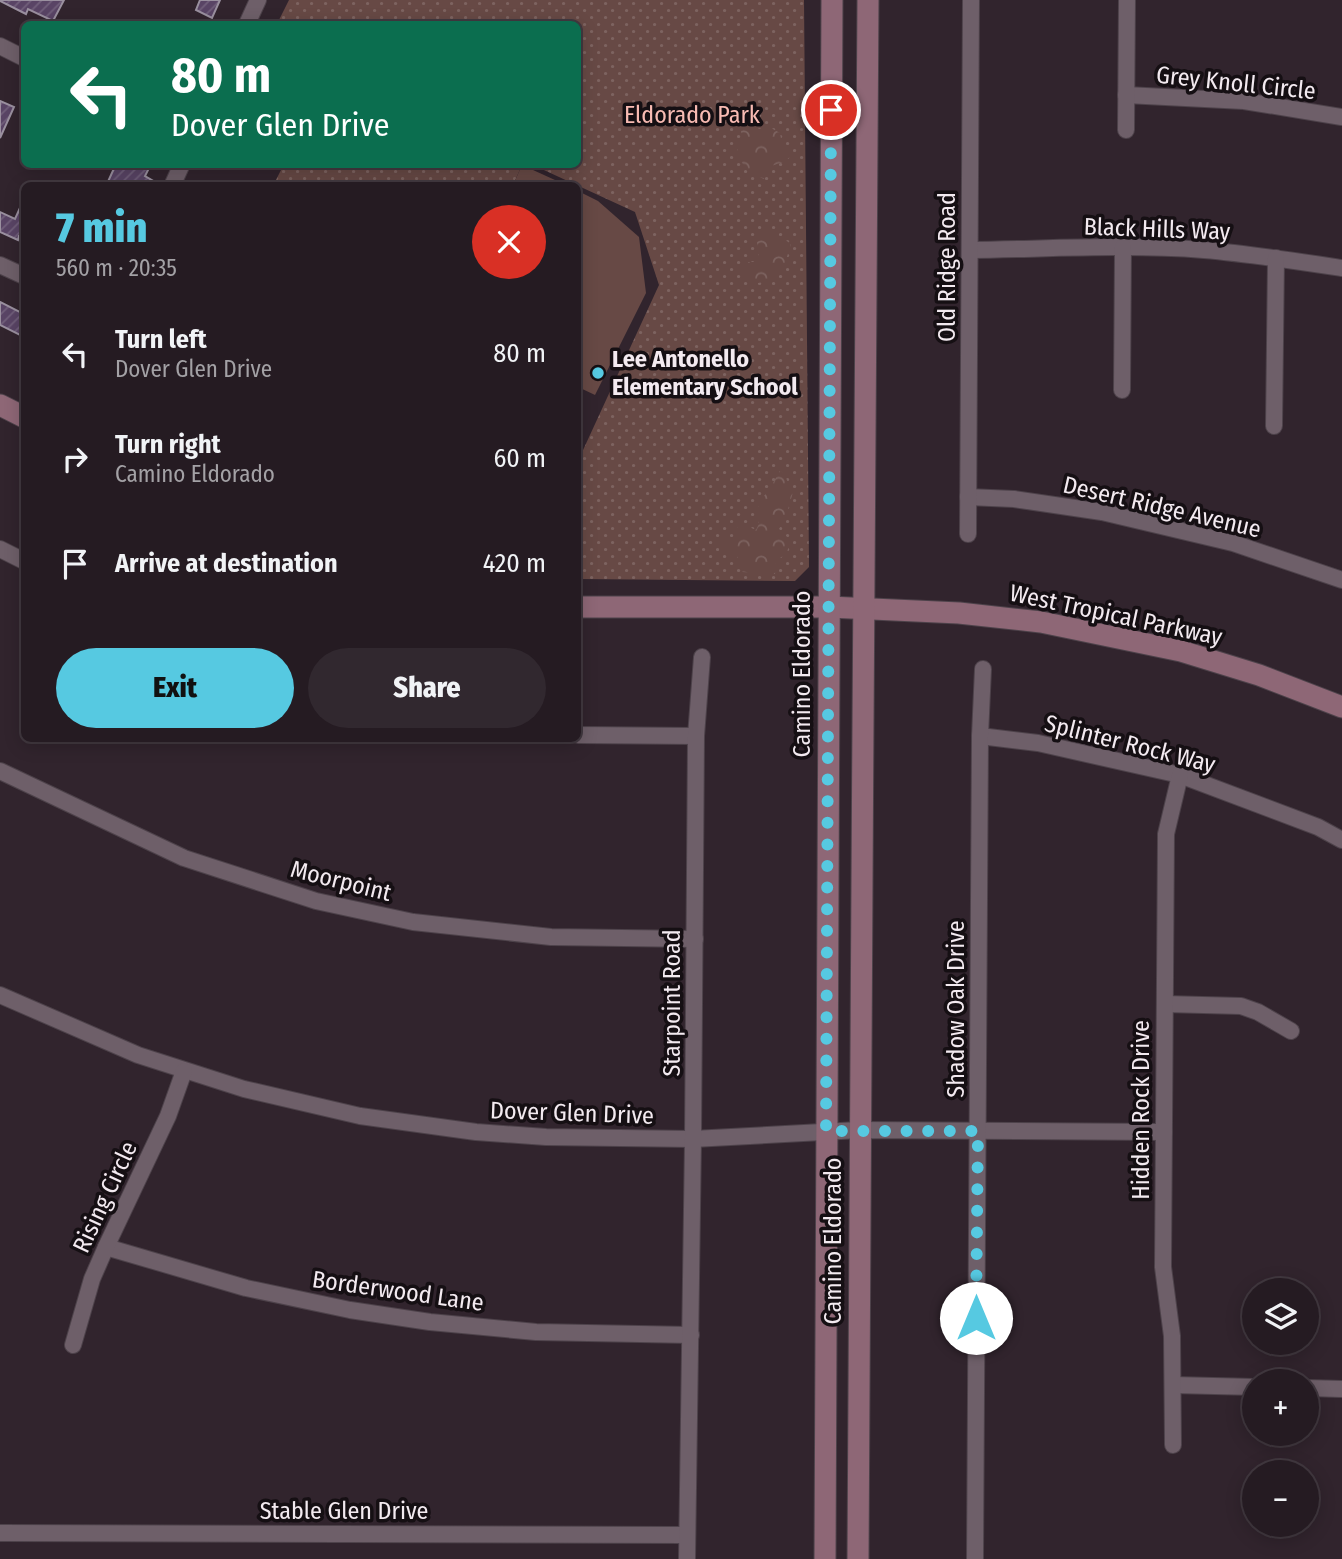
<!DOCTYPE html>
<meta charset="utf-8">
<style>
:root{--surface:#251b22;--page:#31282f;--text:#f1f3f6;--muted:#a3a1a5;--line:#423940;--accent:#56c9e1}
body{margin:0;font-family:"Fira Sans Condensed",sans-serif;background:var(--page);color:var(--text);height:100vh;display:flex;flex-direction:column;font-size:26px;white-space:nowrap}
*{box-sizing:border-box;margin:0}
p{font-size:23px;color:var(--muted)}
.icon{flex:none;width:38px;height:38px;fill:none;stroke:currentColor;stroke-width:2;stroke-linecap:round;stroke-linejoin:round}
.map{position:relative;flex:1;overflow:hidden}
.panel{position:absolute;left:21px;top:182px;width:560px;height:560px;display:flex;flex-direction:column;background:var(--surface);border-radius:10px;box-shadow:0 4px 18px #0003,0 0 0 2px var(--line)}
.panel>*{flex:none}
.guide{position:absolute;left:21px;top:21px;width:560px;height:147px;border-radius:10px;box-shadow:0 4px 18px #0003,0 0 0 2px var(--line);background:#0b6e4f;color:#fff;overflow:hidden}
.fabs{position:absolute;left:1242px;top:1278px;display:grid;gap:14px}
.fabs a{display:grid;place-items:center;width:77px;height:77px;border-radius:50%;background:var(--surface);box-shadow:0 4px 18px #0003,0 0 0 2px var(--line);font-size:35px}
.pin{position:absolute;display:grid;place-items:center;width:60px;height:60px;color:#fff;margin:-30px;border:4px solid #fff;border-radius:50%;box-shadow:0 2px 7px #0007}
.me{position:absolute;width:77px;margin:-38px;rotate:0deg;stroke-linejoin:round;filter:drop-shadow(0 0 5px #0008)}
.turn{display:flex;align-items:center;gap:24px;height:147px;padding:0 35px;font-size:32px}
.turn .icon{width:91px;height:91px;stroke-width:2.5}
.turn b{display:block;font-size:49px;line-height:60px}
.round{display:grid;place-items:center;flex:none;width:74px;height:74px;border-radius:37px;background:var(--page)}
.summary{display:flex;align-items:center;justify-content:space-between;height:119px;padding:0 35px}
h1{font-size:42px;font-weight:800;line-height:52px;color:var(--accent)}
.action{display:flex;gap:14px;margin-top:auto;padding:14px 35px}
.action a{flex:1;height:80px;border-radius:42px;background:var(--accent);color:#111;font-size:28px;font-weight:800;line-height:80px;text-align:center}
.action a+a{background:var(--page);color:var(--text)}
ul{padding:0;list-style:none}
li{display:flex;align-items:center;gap:21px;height:105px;padding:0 35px}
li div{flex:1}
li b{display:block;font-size:26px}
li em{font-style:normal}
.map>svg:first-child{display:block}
.green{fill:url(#green-dots)}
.forest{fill:url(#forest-crowns)}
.pitch{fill:#674945}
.building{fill:url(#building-hatch);stroke:#9a909f;stroke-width:2}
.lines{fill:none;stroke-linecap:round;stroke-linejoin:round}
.minor-casing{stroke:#4d424a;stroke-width:18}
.secondary-casing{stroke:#4d424a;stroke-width:23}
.minor{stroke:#6e5f69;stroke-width:16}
.secondary{stroke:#8e6776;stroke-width:21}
.route{stroke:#56c9e1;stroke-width:12;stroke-dasharray:0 21.6}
.poi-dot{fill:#56c9e1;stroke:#150f13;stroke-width:2.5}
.labels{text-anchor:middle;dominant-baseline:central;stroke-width:7;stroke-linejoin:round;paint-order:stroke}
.street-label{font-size:24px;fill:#f3eaf0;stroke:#150f13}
.park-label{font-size:24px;fill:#f8bbb3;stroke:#150f13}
.poi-label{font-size:24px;font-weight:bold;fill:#f3eaf0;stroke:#150f13;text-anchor:start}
</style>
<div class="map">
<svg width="1342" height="1559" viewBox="0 0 1342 1559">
<defs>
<pattern id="green-dots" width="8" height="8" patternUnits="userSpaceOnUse" patternTransform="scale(1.75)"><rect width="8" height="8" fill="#674945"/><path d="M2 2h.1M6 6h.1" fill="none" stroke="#7d6360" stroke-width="1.8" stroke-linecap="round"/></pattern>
<pattern id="forest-crowns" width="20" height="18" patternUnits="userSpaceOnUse" patternTransform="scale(1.75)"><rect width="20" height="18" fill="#674945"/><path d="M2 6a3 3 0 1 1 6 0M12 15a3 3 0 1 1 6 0" fill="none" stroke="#7d6360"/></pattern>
<pattern id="building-hatch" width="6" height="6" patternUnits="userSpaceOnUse" patternTransform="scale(1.75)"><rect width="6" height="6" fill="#594465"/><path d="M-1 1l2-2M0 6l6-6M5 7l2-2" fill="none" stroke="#715f7b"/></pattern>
</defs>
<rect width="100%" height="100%" fill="#31242d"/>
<g class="green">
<path d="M289,0H804L809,567L795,581L578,579V461L659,285L635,212L533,165L578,164V24H277Z"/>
<path d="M280,165H522L513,185L273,186L283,166Z"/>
</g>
<g class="forest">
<path d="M746,122H752L757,129L771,128L780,133L783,150L791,156L784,162L771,166L764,179L748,172L736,153L742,140L741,130Z"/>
<path d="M761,229L781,237L791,244L785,263L777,279L758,283L748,281L740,269L745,262H754L759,254L756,236Z"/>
<path d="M781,470C787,477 788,485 793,492L787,513L779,529L790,540L787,553L776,561L775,574L742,572L739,560L735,553L724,554L719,550L722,538L736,542L734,532L739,525L747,526L756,530L759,524L756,516L760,499C771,492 773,480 781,470Z"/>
</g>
<g class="pitch">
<path d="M522,165L566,185H513Z"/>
<path d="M578,191L598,201L639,237L646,293L595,395L578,387Z"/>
</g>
<g class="building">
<path d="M0,0H64L53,21L28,9L26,14L0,1Z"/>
<path d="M200,0H220L212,18L196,10Z"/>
<path d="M0,101L14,107L0,138Z"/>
<path d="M116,164H151L145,176L162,186H106Z"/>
<path d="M24,199V238L19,236L18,240L0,232V212L15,219Z"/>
<path d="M0,302L24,314V337L0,325Z"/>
</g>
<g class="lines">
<defs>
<g id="minor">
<path d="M247,24L258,0"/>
<path d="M0,46L24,58"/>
<path d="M1126,95L1244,101L1342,117"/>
<path d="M1126,130L1127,0"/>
<path d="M172,186L182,164"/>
<path d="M970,250C1048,249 1127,244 1204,250C1251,254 1296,261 1342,268"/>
<path d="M0,265L24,276"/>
<path d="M1122,390L1123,247"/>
<path d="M1274,426L1276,258"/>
<path d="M968,497L1014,499L1102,512L1233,543L1342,580"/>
<path d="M968,534L971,0"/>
<path d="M0,549L24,561"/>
<path d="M578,735L696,736"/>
<path d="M980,736L1038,743L1180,775L1318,827L1342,840"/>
<path d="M0,771L184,858L316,901L413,922L551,937L695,939"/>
<path d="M0,995L138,1055L244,1089L360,1116L476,1132L546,1137L693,1139L859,1130L1164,1132"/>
<path d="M1165,1004L1241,1006L1258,1012L1291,1031"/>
<path d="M106,1247L246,1288L350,1310L430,1322L536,1332L691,1335"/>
<path d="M73,1345L92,1279L106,1247L168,1116L184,1071"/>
<path d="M1173,1385L1255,1387"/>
<path d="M1307,1388L1342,1389"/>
<path d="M1173,1445L1172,1336L1163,1267L1166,834L1180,775"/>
<path d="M0,1533L687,1535"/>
<path d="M687,1559L693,1139L696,736L702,657"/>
<path d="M975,1559L980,736L983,669"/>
</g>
<g id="secondary">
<path d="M0,405L24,417"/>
<path d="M578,607H829L959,613L1041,622L1181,651L1259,675L1342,707"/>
<path d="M825,1559L832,0"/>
<path d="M858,1559C860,1039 865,520 868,0"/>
</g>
</defs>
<use href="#minor" class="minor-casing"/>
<use href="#secondary" class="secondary-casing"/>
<use href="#minor" class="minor"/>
<use href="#secondary" class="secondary"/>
</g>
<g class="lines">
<path class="route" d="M831,110L826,1131H978L976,1318"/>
</g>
<circle class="poi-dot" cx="598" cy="373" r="7"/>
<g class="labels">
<g class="street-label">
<text transform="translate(1236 83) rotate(6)">Grey Knoll Circle</text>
<text transform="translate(1157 229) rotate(2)">Black Hills Way</text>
<text transform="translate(947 267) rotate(-90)">Old Ridge Road</text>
<text transform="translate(1162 507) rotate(13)">Desert Ridge Avenue</text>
<text transform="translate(1116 615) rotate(12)">West Tropical Parkway</text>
<text transform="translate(802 674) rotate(-90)">Camino Eldorado</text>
<text transform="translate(1130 744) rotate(14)">Splinter Rock Way</text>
<text transform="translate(341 881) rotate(14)">Moorpoint</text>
<text transform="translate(672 1003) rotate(-90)">Starpoint Road</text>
<text transform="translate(956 1009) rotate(-90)">Shadow Oak Drive</text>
<text transform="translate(1141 1110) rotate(-90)">Hidden Rock Drive</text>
<text transform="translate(572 1113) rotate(2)">Dover Glen Drive</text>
<text transform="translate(105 1197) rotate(-65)">Rising Circle</text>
<text transform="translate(833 1241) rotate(-90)">Camino Eldorado</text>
<text transform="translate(398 1291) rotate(8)">Borderwood Lane</text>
<text x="344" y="1511">Stable Glen Drive</text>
</g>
<g class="park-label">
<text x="692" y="115">Eldorado Park</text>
</g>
<g class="poi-label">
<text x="612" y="359">Lee Antonello<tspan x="612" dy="28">Elementary School</tspan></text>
</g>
</g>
</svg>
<div class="fabs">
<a><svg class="icon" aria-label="layers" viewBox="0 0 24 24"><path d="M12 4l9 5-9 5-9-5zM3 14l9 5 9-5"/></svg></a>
<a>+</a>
<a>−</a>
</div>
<div class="pin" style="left:831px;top:110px;background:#d93025"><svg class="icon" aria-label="arrive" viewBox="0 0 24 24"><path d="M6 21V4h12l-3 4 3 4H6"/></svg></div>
<svg class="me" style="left:976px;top:1318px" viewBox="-20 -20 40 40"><circle r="19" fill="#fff"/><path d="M0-13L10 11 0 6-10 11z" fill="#56c9e1"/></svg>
<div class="guide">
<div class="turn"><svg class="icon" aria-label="left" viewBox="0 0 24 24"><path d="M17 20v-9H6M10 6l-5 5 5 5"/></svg><div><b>80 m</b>Dover Glen Drive</div></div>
</div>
<section class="panel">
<div class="summary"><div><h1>7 min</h1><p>560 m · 20:35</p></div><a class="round" style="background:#d93025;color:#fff"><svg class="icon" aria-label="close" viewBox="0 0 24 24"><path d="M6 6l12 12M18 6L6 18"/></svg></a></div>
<ul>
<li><svg class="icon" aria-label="left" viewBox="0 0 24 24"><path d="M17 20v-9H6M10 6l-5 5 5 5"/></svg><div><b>Turn left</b><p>Dover Glen Drive</p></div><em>80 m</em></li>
<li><svg class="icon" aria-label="right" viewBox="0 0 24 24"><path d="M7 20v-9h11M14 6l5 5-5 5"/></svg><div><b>Turn right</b><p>Camino Eldorado</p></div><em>60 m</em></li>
<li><svg class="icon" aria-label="arrive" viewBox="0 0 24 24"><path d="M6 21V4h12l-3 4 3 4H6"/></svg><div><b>Arrive at destination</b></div><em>420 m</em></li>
</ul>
<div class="action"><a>Exit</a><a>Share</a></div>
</section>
</div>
